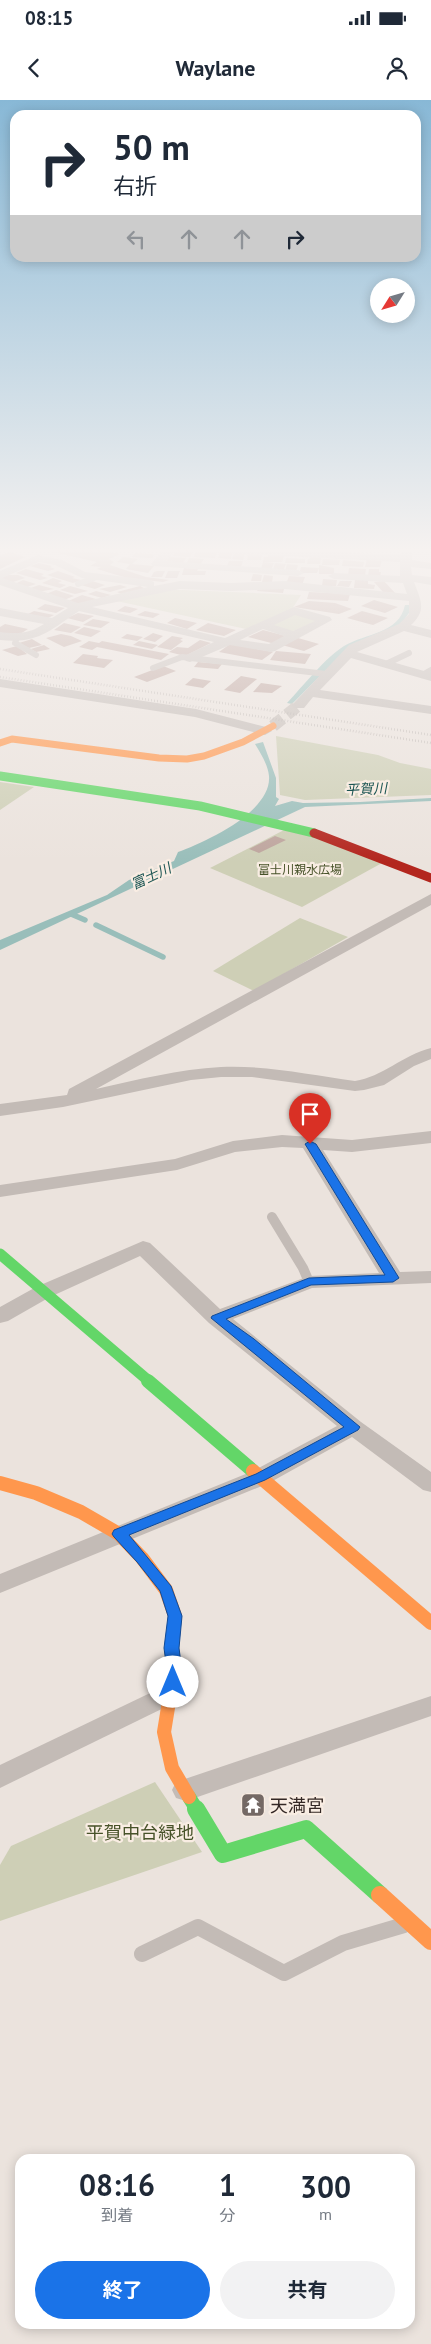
<!DOCTYPE html>
<html lang="ja">
<meta charset="utf-8">
<style>
:root{--surface:#fff;--page:#f2f2f3;--text:#1f2937;--muted:#747a83;--accent:#1a73e8}
body{margin:0;font-family:"PT Sans","Noto Sans JP",sans-serif;background:var(--page);color:var(--text);height:100vh;display:flex;flex-direction:column;font-size:19px;white-space:nowrap}
*{box-sizing:border-box;margin:0}
p{font-size:16px;color:var(--muted)}
.icon{flex:none;width:28px;height:28px;fill:none;stroke:currentColor;stroke-width:2;stroke-linecap:round;stroke-linejoin:round}
.map{position:relative;flex:1;overflow:hidden}
.sheet{position:absolute;left:15px;top:2054px;width:400px;height:175px;display:flex;flex-direction:column;background:var(--surface);border-radius:15px;box-shadow:0 2px 12px #0003}
.sheet>*{flex:none}
.guide{position:absolute;left:10px;top:10px;width:411px;height:152px;border-radius:15px;box-shadow:0 2px 12px #0003;background:#fff;color:var(--text);overflow:hidden}
.needle{width:32px;rotate:233deg}
.buttons{position:absolute;left:370px;top:178px;display:grid;gap:10px}
.buttons a{display:grid;place-items:center;width:45px;height:45px;border-radius:50%;background:var(--surface);box-shadow:0 2px 12px #0003;font-size:25px}
.pin{position:absolute;display:grid;place-items:center;width:42px;height:42px;color:#fff;margin:-51px -21px;border-radius:50% 50% 50% 0;rotate:-45deg;box-shadow:0 0 5px #0007}
.pin .icon{rotate:45deg}
.me{position:absolute;width:55px;margin:-28px;rotate:0deg;stroke-linejoin:round;filter:drop-shadow(0 0 4px #0008)}
.turn{display:flex;align-items:center;gap:18px;height:105px;padding:0 20px;font-size:22px}
.turn .icon{width:65px;height:65px;stroke-width:2.5}
.turn b{display:block;font-size:35px;line-height:42px}
.lanes{display:flex;align-items:center;height:48px;padding:0 20px;background:#0003;justify-content:center;gap:25px;direction:ltr}
.lanes .off{opacity:.35}
.eta{display:flex;justify-content:space-evenly;align-items:center;height:85px;text-align:center}
.eta b{font-size:30px;font-weight:700;line-height:35px}
.action{display:flex;gap:10px;margin-top:auto;padding:10px 20px}
.action a{flex:1;height:58px;border-radius:30px;background:var(--accent);color:#fff;font-size:20px;font-weight:700;line-height:58px;text-align:center}
.action a+a{background:var(--page);color:var(--text)}
.status{display:flex;justify-content:space-between;align-items:center;height:35px;padding:0 25px;background:var(--surface);direction:ltr}
.status svg{height:14px;fill:currentColor}
header{display:flex;justify-content:space-between;align-items:center;height:65px;padding:0 20px;background:var(--surface);font-size:22px;font-weight:700}
.map>svg:first-child{display:block}
.green{fill:#cecfb6}
.water{fill:#99beba}
.lines{fill:none;stroke-linecap:round;stroke-linejoin:round}
.stream{stroke:#99beba;stroke-width:5.5}
.building{fill:#bea59e}
.street-tunnel{stroke:#c6beb8;stroke-width:12;stroke-dasharray:12 6;stroke-linecap:butt}
.lane-far2{stroke:#c3bbb6;stroke-width:6}
.lane-far1{stroke:#c3bbb6;stroke-width:10}
.lane{stroke:#c3bbb6;stroke-width:16}
.street{fill:#c3bbb6;fill-rule:evenodd}
.fast-far3{stroke:#63d668;stroke-width:9}
.fast-far2{stroke:#63d668;stroke-width:11}
.fast-far1{stroke:#63d668;stroke-width:14}
.fast{stroke:#63d668;stroke-width:18}
.slow-far2{stroke:#ff974d;stroke-width:7}
.slow-far1{stroke:#ff974d;stroke-width:14}
.slow{stroke:#ff974d;stroke-width:18}
.jam{stroke:#b3261e;stroke-width:9}
.rail{stroke:#aba4a1;stroke-width:2.5;stroke-dasharray:0.5 2.5;stroke-linecap:butt}
.route{fill:#1a73e8;stroke:#114b97}
.labels{text-anchor:middle;dominant-baseline:central;stroke-width:4.5;stroke-linejoin:round;paint-order:stroke}
.far-park-label{font-size:12px;fill:#475229;stroke:#f9ede3}
.far-water-label{font-size:14px;font-style:italic;fill:#1b5553;stroke:#f9ede3}
.near-poi-label{font-size:18px;fill:#342825;stroke:#f9ede3;text-anchor:start}
.near-park-label{font-size:18px;fill:#475229;stroke:#f9ede3}
</style>
<div class="status"><b>08:15</b><svg viewBox="0 0 49 12"><path d="M0 12V9h3v3zM5 12V6h3v6zM10 12V3h3v9zM15 12V0h3v12zM26 1h20v11H26zM47 4h2v5h-2z"/></svg></div>
<header><svg class="icon" aria-label="back" viewBox="0 0 24 24"><path d="M15 5l-7 7 7 7"/></svg>Waylane<svg class="icon" aria-label="person" viewBox="0 0 24 24"><circle cx="12" cy="8" r="4"/><path d="M4 21q1-7 8-7t8 7"/></svg></header>
<div class="map">
<svg width="431" height="2244" viewBox="0 0 431 2244">
<rect width="100%" height="100%" fill="#ebe3dd"/>
<g class="green">
<path d="M170,490H183L301,495L292,509L246,529L112,500Z"/>
<path d="M294,514L319,520L291,532L271,526Z"/>
<path d="M276,636L378,655L400,663L431,669V695L305,700L280,695Z"/>
<path d="M0,682L34,687L0,710Z"/>
<path d="M286,729L312,736L382,763L302,807L210,768Z"/>
<path d="M300,818L348,837L254,891L213,871Z"/>
<path d="M155,1682L202,1752L0,1821V1765L11,1746Z"/>
</g>
<g class="water">
<path d="M405,505H411L409,513L401,524L349,547L292,604L287,603C303,586 325,558 344,546C366,533 399,534 405,505Z"/>
<path d="M263,642L276,678V697L279,699L275,706L292,701L303,703L360,702L431,698V701L305,707L0,850V840L107,795L129,780L174,761L178,752C205,742 272,712 269,676C268,665 261,654 255,644Z"/>
</g>
<g class="lines">
<g class="stream">
<path d="M71,814L85,820"/>
<path d="M96,825L163,857"/>
</g>
</g>
<g class="building">
<path d="M54,449H94L120,454L109,459L114,462L110,465L146,477L169,480L163,482L127,478L97,469L101,467L90,466L97,462L49,451Z"/>
<path d="M176,449L187,450L193,451L190,457L173,456Z"/>
<path d="M196,451L217,452L215,458L194,457Z"/>
<path d="M11,452L25,457L0,469V455Z"/>
<path d="M220,452L232,453L231,459L218,458Z"/>
<path d="M235,452L245,453L243,460L232,459Z"/>
<path d="M135,453L152,454L154,455L152,458L132,457Z"/>
<path d="M248,453L262,454L261,460H247Z"/>
<path d="M268,455L284,456L282,462H263L264,457H268Z"/>
<path d="M123,457L138,459L132,464L154,466L148,473L126,469L130,464L117,462Z"/>
<path d="M169,457L186,458L182,464L166,462Z"/>
<path d="M312,457H321L320,464H307L308,459Z"/>
<path d="M189,458L204,459L200,465H186Z"/>
<path d="M286,458L305,459V463H285Z"/>
<path d="M323,459L340,460L339,465H322Z"/>
<path d="M367,459L382,460L380,467H365Z"/>
<path d="M343,460L364,462L363,467L342,466Z"/>
<path d="M229,461H243L241,467L227,466Z"/>
<path d="M263,462L274,463L271,470L261,469Z"/>
<path d="M39,463L52,466L50,467L55,469L48,471L30,466Z"/>
<path d="M275,463L286,464L283,471L273,470Z"/>
<path d="M287,464L298,465L296,472L285,471Z"/>
<path d="M319,465L334,468V474H319Z"/>
<path d="M301,467L319,468L317,473H303L300,471Z"/>
<path d="M184,468L198,469L197,471H206L205,475H182Z"/>
<path d="M349,468L366,469L365,476L348,475Z"/>
<path d="M26,469L44,474L41,476L48,478L40,480L16,473Z"/>
<path d="M369,469H379V472H381L380,478L368,477Z"/>
<path d="M58,471L75,477L72,478L81,480L73,483L47,475Z"/>
<path d="M157,471H165L162,477H151L154,472Z"/>
<path d="M168,471H180L177,478H165Z"/>
<path d="M253,474L262,475L261,481H251Z"/>
<path d="M8,475H18L25,478L10,483L0,480V478Z"/>
<path d="M264,475L273,476L272,482H262Z"/>
<path d="M289,476L305,477L302,485L286,484Z"/>
<path d="M53,478L62,481L58,483L66,485L60,488L42,483Z"/>
<path d="M323,479L337,480L336,486H322Z"/>
<path d="M23,480L36,484L27,487L15,484Z"/>
<path d="M355,480H368V484L375,485L374,489L354,488Z"/>
<path d="M92,481L105,485L95,489L81,485Z"/>
<path d="M340,481H352L349,487L337,486Z"/>
<path d="M384,481L395,493L383,492L374,482Z"/>
<path d="M39,485L54,489L38,492L28,489Z"/>
<path d="M120,485L127,487L110,492L99,489Z"/>
<path d="M70,486L88,491L75,494L60,490Z"/>
<path d="M140,486L146,489L124,495L117,492Z"/>
<path d="M258,489H284L283,493L257,491Z"/>
<path d="M56,490L74,496L64,500L46,494Z"/>
<path d="M96,491L111,495L102,498L88,494Z"/>
<path d="M309,492L350,494L348,501L307,499Z"/>
<path d="M82,495L96,499L80,506L66,502Z"/>
<path d="M374,500L398,507L385,513L361,506Z"/>
<path d="M309,501L335,503L352,509L339,514L294,507Z"/>
<path d="M45,504L65,508L56,513L37,509Z"/>
<path d="M125,506L138,509L130,513L117,511Z"/>
<path d="M34,511L54,515L46,519L26,515Z"/>
<path d="M145,511L160,514L153,518L137,515Z"/>
<path d="M362,511L388,518L373,525L347,518Z"/>
<path d="M78,513L94,516L83,522L67,518Z"/>
<path d="M175,518L197,523L187,529L167,523Z"/>
<path d="M93,519L110,522L101,528L83,525Z"/>
<path d="M64,523L81,527L71,533L54,530Z"/>
<path d="M208,523L236,530L224,536L196,530Z"/>
<path d="M5,524L28,529L17,536L0,533V527Z"/>
<path d="M84,527L101,531L91,537L74,533Z"/>
<path d="M263,530L290,537L275,544L248,537Z"/>
<path d="M153,533L163,536L155,542L143,539Z"/>
<path d="M61,534L71,536L82,541L64,547L46,538Z"/>
<path d="M127,534L143,537L137,541L121,538Z"/>
<path d="M172,536L183,538L180,540L183,541L171,550L157,547Z"/>
<path d="M298,538L319,544L304,551L282,545Z"/>
<path d="M32,539L42,545L29,548L19,543Z"/>
<path d="M200,540L211,543L185,556L169,552L177,547L188,548Z"/>
<path d="M89,541L99,543L102,541L169,554L161,560L97,547L92,550L79,547Z"/>
<path d="M139,541L158,545L152,549L133,545Z"/>
<path d="M230,544L273,552L262,560L219,552Z"/>
<path d="M44,545L50,549L36,552L31,549Z"/>
<path d="M17,546L27,554L18,556L2,550Z"/>
<path d="M276,551L311,554L305,564L270,560Z"/>
<path d="M83,554L98,556L97,558L113,560L104,568L73,563Z"/>
<path d="M198,562L222,564L218,569L194,567Z"/>
<path d="M163,566L176,571L147,582L134,577Z"/>
<path d="M241,576L257,579L240,593L224,590Z"/>
<path d="M193,578L211,581L203,588L185,585Z"/>
<path d="M261,583L282,586L272,593L253,592Z"/>
<path d="M275,736L286,740L259,753L249,749Z"/>
</g>
<g class="lines">
<path class="street-tunnel" d="M273,626L299,605"/>
<g class="lane-far2">
<path d="M78,484L94,478"/>
<path d="M17,538L15,543L36,555"/>
<path d="M386,564L409,553"/>
<path d="M153,568L182,557L326,574"/>
<path d="M422,575L431,570"/>
</g>
<path class="lane-far1" d="M272,1117L303,1168L309,1182"/>
<path class="lane" d="M142,1854L198,1827L284,1873L343,1843L404,1825"/>
<g class="street">
<path d="M164,449H176L166,461L298,470L304,473L298,476L153,466L151,464Z"/>
<path d="M198,449H268L401,455L402,449H412V460L431,463V469L411,467L412,475L431,477V485L414,482C421,501 427,510 411,525L431,530V538L404,531L357,552L431,573V581L351,558L320,590L431,606V614L313,597L304,608H294L292,605L349,545L399,524L409,514V501L285,489L231,491L180,489L92,507L225,538L294,507L330,517L332,520L275,551L271,552L230,545L190,562L186,561L184,558L186,555L214,542L79,511C49,531 38,544 0,540V532C18,534 29,534 44,524L0,516V508L52,518L68,508L0,485V471L38,455L62,460L85,472L150,480L154,482V486L180,481L231,483L285,481L407,494L403,483L334,479L328,476L334,473L400,476V462L204,452ZM39,462L55,465L82,478L148,487L78,503L2,478ZM295,515L315,521L293,531L274,525ZM263,529L284,536L269,544L240,540Z"/>
<path d="M0,579L196,609L270,628L272,631L265,635L195,617L0,587Z"/>
<path d="M431,794V805L96,989C137,980 179,969 221,967C266,965 311,975 355,981C382,977 403,955 431,948V959L414,966L384,985L364,990L355,991L252,977H221L191,980L63,1007L0,1016V1004L67,995L69,989Z"/>
<path d="M431,1031V1043L352,1052L323,1050L400,1172L431,1171V1183L312,1188L233,1219L361,1322L431,1372V1392L423,1390L352,1337L269,1383L0,1493V1474L253,1371L337,1326L209,1223L140,1156L50,1197L8,1221L0,1223V1207L36,1187L143,1141L150,1143L220,1209L309,1176L379,1173L303,1048L282,1047L235,1052L177,1070L0,1097V1085L175,1059L233,1041L282,1035L352,1040Z"/>
<path d="M171,1583L180,1586L184,1593L180,1600L0,1688V1665Z"/>
<path d="M431,1596V1616L186,1701L176,1698L172,1690L176,1682Z"/>
</g>
<path class="fast-far3" d="M0,676L200,706L314,733"/>
<path class="fast-far2" d="M0,1154L150,1282"/>
<g class="fast-far1">
<path d="M148,1281L253,1371"/>
<path d="M189,1697L197,1710"/>
</g>
<path class="fast" d="M196,1709L223,1754L306,1729L380,1795"/>
<path class="slow-far2" d="M0,643L12,639L159,658L187,659L204,656L243,642L273,626"/>
<g class="slow-far1">
<path d="M253,1371L431,1523"/>
<path d="M0,1383L36,1393L81,1412L119,1434L142,1458L166,1490L175,1516L172,1547L174,1571L164,1632L172,1668L189,1697"/>
</g>
<path class="slow" d="M380,1795L431,1841"/>
<path class="jam" d="M314,733L431,778"/>
<g class="rail">
<path d="M0,569L431,635"/>
<path d="M0,577L431,643"/>
</g>
</g>
<linearGradient id="sky" x2="0" y2="1"><stop stop-color="#88b8d6"/><stop offset="0.59" stop-color="#f6f2f0"/><stop offset="1" stop-color="#f6f2f0" stop-opacity="0"/></linearGradient>
<rect width="431" height="763" fill="url(#sky)"/>
<path class="route" d="M310,1041L316,1044L399,1178L393,1182L311,1185L226,1219L254,1239L360,1327L358,1330L265,1380L129,1435L171,1486L182,1516L179,1548L182,1571L178,1586L173,1588L167,1586L165,1582L167,1571L164,1548L168,1516L160,1491L137,1462L114,1437L112,1434L114,1430L256,1374L344,1327L211,1218L212,1216L309,1178L385,1175L305,1044Z"/>
<defs>
<symbol id="temple-square" viewBox="-11 -11 22 22"><rect x="-9" y="-9" width="18" height="18" rx="4" fill="#746965" stroke="#f9ede3"/><path d="M0-6L5-2H3V0L6.5 2.5H4V6H1.5V3h-3V6H-4V2.5H-6.5L-3 0V-2H-5Z" fill="#fff"/></symbol>
</defs>
<g fill-rule="evenodd">
<use href="#temple-square" x="239" y="1691" width="28" height="28"/>
</g>
<g class="labels">
<g class="far-park-label">
<text x="300" y="769">富士川親水広場</text>
</g>
<g class="far-water-label">
<text transform="translate(366 689) rotate(-3)">平賀川</text>
<text transform="translate(151 776) rotate(-25)">富士川</text>
</g>
<g class="near-poi-label">
<text x="270" y="1705">天満宮</text>
</g>
<g class="near-park-label">
<text x="140" y="1732">平賀中台緑地</text>
</g>
</g>
</svg>
<div class="buttons">
<a><svg class="needle" viewBox="-14 -14 28 28"><path d="M0-13l5 13h-10z" fill="#e53935"/><path d="M0 13l5-13h-10z" fill="#747a83"/></svg></a>
</div>
<div class="pin" style="left:310px;top:1044px;background:#d93025"><svg class="icon" aria-label="arrive" viewBox="0 0 24 24"><path d="M6 21V4h12l-3 4 3 4H6"/></svg></div>
<svg class="me" style="left:173px;top:1582px" viewBox="-20 -20 40 40"><circle r="19" fill="#fff"/><path d="M0-13L10 11 0 6-10 11z" fill="#1a73e8"/></svg>
<div class="guide">
<div class="turn"><svg class="icon" aria-label="right" viewBox="0 0 24 24"><path d="M7 20v-9h11M14 6l5 5-5 5"/></svg><div><b>50 m</b>右折</div></div>
<div class="lanes"><svg class="icon off" aria-label="left" viewBox="0 0 24 24"><path d="M17 20v-9H6M10 6l-5 5 5 5"/></svg><svg class="icon off" aria-label="ahead" viewBox="0 0 24 24"><path d="M12 20V5M6 11l6-6 6 6"/></svg><svg class="icon off" aria-label="ahead" viewBox="0 0 24 24"><path d="M12 20V5M6 11l6-6 6 6"/></svg><svg class="icon" aria-label="right" viewBox="0 0 24 24"><path d="M7 20v-9h11M14 6l5 5-5 5"/></svg></div>
</div>
<section class="sheet">
<div class="eta">
<div><b>08:16</b><p>到着</p></div>
<div><b>1</b><p>分</p></div>
<div><b>300</b><p>m</p></div>
</div>
<div class="action"><a>終了</a><a>共有</a></div>
</section>
</div>
